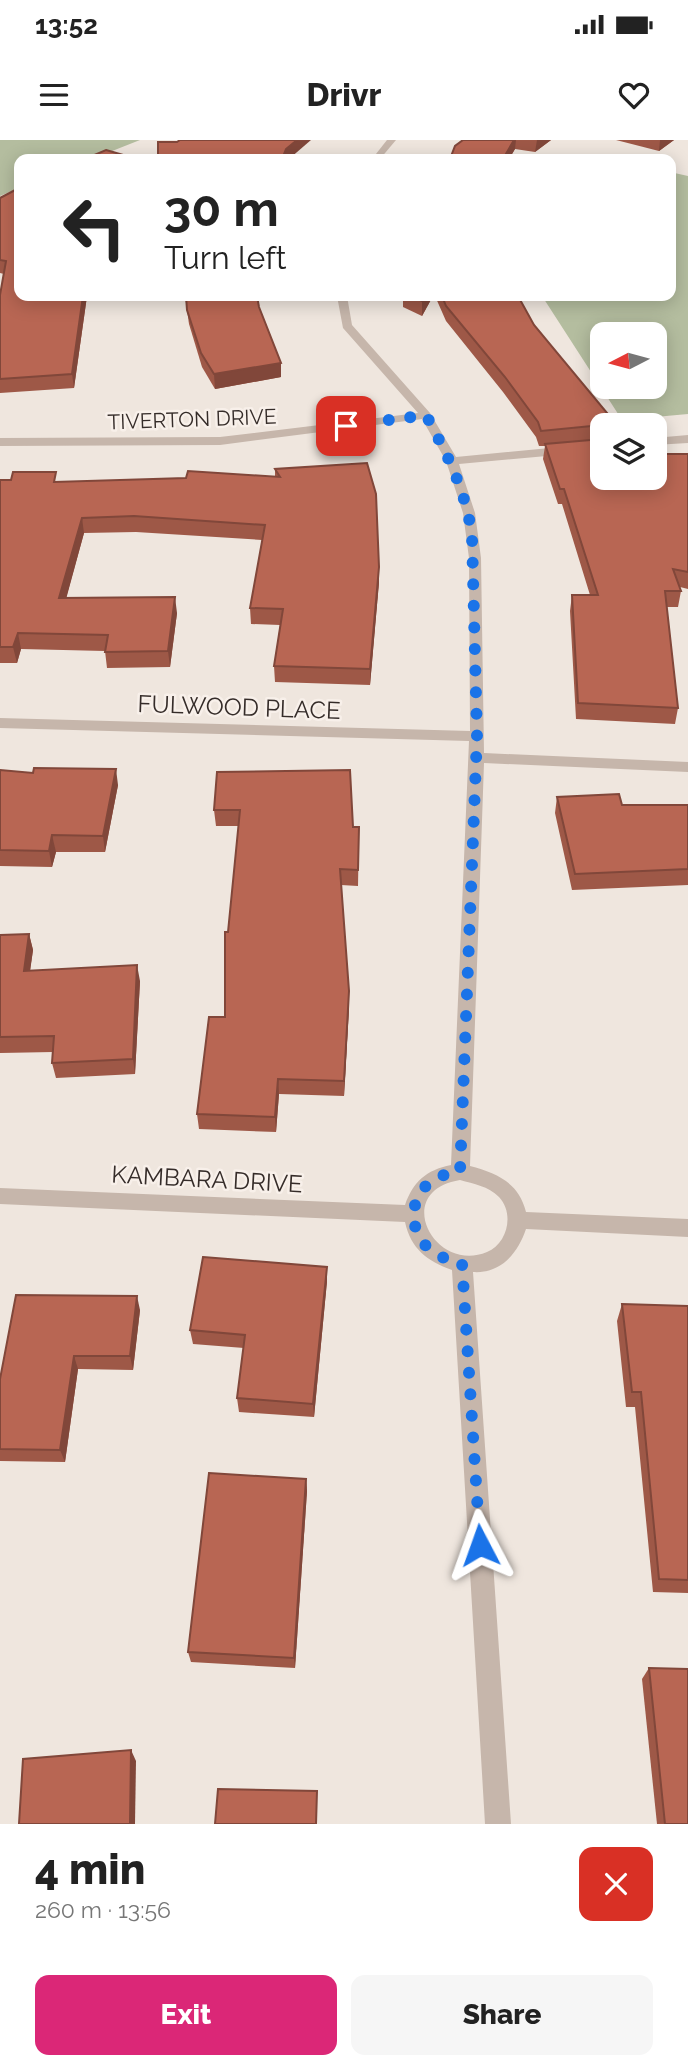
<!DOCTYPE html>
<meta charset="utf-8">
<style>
:root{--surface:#fff;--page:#f6f6f6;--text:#222;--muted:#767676;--accent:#db2777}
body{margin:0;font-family:Raleway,sans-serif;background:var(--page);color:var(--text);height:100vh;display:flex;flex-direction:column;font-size:26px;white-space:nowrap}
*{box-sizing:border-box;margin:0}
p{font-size:23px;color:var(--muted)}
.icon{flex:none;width:38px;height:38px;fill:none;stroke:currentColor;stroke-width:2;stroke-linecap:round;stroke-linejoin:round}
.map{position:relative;height:1684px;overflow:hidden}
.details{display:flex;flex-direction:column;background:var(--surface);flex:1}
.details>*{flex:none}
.top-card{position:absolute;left:14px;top:14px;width:662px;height:147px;border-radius:14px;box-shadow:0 4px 18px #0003;background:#fff;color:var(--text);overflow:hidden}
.needle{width:46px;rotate:264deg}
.controls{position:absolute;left:590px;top:182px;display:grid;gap:14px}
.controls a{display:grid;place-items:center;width:77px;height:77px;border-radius:14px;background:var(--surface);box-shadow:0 4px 18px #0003;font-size:35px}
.pin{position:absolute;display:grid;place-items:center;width:60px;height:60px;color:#fff;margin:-30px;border-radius:14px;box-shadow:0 4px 10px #0006}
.me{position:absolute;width:77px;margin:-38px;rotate:356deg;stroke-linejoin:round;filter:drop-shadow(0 0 5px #0008)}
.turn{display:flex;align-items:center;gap:24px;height:147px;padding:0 35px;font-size:32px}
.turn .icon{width:91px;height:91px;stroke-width:2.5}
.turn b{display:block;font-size:49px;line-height:60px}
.round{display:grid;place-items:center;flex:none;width:74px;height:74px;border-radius:14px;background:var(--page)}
.headline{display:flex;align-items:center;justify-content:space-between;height:119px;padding:0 35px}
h1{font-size:42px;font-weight:800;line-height:52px}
.action{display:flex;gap:14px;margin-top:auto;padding:14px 35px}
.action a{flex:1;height:80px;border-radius:14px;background:var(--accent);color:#fff;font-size:28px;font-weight:800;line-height:80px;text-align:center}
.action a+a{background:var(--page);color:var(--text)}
.status{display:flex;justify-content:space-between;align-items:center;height:49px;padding:0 35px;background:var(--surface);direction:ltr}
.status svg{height:19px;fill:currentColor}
header{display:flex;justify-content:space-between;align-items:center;height:91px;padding:0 35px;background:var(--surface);font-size:32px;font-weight:800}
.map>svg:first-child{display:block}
.green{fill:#b4bd9f;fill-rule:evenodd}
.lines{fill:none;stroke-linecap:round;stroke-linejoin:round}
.street{fill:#c6b6ab;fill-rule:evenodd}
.wall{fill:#9e5847}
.shaded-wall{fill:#81473a}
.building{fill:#b86653;stroke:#81473a;stroke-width:2}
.route{stroke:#1a73e8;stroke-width:12;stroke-dasharray:0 21.6}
.labels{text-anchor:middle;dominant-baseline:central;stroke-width:5;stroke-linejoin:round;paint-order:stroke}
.far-street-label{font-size:21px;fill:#352c29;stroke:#f8f0ea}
.street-label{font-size:24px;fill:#352c29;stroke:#f8f0ea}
</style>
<div class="status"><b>13:52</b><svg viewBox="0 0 49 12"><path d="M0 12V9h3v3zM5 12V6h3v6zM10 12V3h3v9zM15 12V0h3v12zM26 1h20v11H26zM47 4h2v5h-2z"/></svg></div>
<header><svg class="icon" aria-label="menu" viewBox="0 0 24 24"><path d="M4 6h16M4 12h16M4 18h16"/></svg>Drivr<svg class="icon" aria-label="heart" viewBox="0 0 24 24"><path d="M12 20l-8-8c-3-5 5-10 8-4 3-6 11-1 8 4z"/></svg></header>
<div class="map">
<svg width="688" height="1684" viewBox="0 0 688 1684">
<rect width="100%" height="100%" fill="#efe6de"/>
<g class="green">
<path d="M0,0H140L92,19H19V48L0,56Z"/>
<path d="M670,32L688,36V274L622,280L542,156H670ZM654,194V247H602V194Z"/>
</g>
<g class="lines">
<g class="street">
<path d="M387,0H396L380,19H372Z"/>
<path d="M337,156H347L352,185L430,273L456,317L602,303V311L459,324L475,373L481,418L484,613L688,622V632L484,623L470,1026C497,1033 519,1043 526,1072L688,1079V1097L526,1089C518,1113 501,1134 473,1132L511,1684H485L452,1130C427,1121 411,1109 405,1082L0,1064V1048L405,1065C413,1042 426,1030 451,1025L469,601L0,588V578L470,591L469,418L463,373L446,321L422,279L220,305L0,306V298L220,297L418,273L343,188ZM460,1040C474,1044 488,1046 499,1057C515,1074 507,1104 487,1112C434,1134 391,1051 460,1040Z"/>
<path d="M688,295V303L654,305V298Z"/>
</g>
</g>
<g class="wall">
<path d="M463,0H551L535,12L515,9L509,19H450Z"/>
<path d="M616,0H674L659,11Z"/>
<path d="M0,58L19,156H87L74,248L0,253V155L4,134L0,133Z"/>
<path d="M185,156L259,167L281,223V237L215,249L202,227L189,184Z"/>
<path d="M403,156H433L422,176L403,167Z"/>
<path d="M435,156H518L534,185L602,285V338L688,314V449L680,447L681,451L678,467H667L678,568L675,584L576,579L570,471L572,455H590L562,364H558L543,319L545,306H539L536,297L503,252L446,181Z"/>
<path d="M275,329L379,427V442L370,545L275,542L274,526L280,485L251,484L250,468L262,400L136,392L84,393L66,458L177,473L170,527L107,528L105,511L21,509L17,523H0V340L58,342L275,337Z"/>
<path d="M0,630L118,645L105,712H56L52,727L0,726Z"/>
<path d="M217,632L353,687H359L358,746L341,745L349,867L344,956L279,954L276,992L199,989L197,974L225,877L228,792L239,686H216L214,670Z"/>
<path d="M557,657L622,665H688V745L572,750L555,673Z"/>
<path d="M29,794L33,810L30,830L140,841L135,934L56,938L52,923L53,912L0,913V795Z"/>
<path d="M327,1141L314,1277L239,1272L237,1258L244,1208L193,1204L190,1190Z"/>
<path d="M622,1164L688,1166V1453L653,1452L635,1267H626L617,1181Z"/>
<path d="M140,1170L133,1230L78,1229L65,1322L0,1321V1239Z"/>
<path d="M306,1339L307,1351L295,1528L191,1522L188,1512Z"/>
<path d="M649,1528L688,1684H657L642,1539Z"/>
</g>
<g class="shaded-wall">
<path d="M297,0H311L289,19H282L286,9Z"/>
<path d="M514,0H516L515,9L509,19H503Z"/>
<path d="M537,0H551L535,12Z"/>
<path d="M660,0H674L659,11Z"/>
<path d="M83,156H87L74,248L72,234Z"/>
<path d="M425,156H433L422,176V161Z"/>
<path d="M281,223V237L215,249L214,234Z"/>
<path d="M82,378L84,393L62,474L59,458Z"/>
<path d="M379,427V442L370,545V529Z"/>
<path d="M175,457L177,473L170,527L168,511Z"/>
<path d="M18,493L21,509L17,523L13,507Z"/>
<path d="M116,629L118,645L105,712L103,696Z"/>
<path d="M52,695L56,712L52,727L49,711Z"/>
<path d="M29,794L33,810L28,846L24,831Z"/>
<path d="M137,825L140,841L135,934L133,919Z"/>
<path d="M349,851V867L344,956V941Z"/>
<path d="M278,939L279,954L276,992L275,977Z"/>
<path d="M327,1127V1141L314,1277L313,1264Z"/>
<path d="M137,1156L140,1170L133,1230L130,1216Z"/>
<path d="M74,1216L78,1229L65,1322L60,1310Z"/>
<path d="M306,1339L307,1351L295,1528L294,1518Z"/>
<path d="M131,1610L136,1621L135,1684H130Z"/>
</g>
<g class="building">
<path d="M180,0H297L286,9L282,19H158V2H177Z"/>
<path d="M463,0H514L503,19H450L455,6Z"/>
<path d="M106,10L137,19H85Z"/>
<path d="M19,48V156H83L72,234L0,239V155L6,121L0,120V58Z"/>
<path d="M186,156H257L259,167L281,223L214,234L201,213L187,170Z"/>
<path d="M410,156H425L422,161Z"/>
<path d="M442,156H518L534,185L617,285H602L541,291L538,282L505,237L446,166Z"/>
<path d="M602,299V338H654V314H688V432L673,429L681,451H665L678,568L578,563L572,455H598L564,349H560L545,304Z"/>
<path d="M367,323L376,354L379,427L370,529L274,526L283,469L250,468L265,385L134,376L82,378L59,458L175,457L168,511L105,512L108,495L18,493L13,507H0V340H11L13,332H56L54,342L186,338L188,331L280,337L275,329Z"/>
<path d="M34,628L116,629L103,696L52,695L49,711L0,710V630L33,633Z"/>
<path d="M350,630L353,687H359L358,730L340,729L349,851L344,941L278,939L275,977L197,974L209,877H225V792H228L240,670H214L217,632Z"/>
<path d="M619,654L622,665H688V729L575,734L557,657Z"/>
<path d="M29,794L24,831L137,825L133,919L52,923L54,896L0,897V795Z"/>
<path d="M203,1117L327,1127L313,1264L237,1258L245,1195L190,1190Z"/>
<path d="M16,1155L137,1156L130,1216H74L60,1310L0,1309V1239Z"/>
<path d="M622,1164L688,1166V1440L659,1439L641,1252H632Z"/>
<path d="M209,1333L306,1339L294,1518L188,1512Z"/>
<path d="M649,1528L688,1529V1684H665Z"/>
<path d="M131,1610L130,1684H19L23,1619Z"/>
<path d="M218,1649L317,1651L316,1684H215Z"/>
</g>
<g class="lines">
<path class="route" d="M346,286L426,275C447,314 466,351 472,396L477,596L460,1032C454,1033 445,1034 439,1037C410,1050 406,1086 427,1107C437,1117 449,1120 462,1123L480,1405"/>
</g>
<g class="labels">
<g class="far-street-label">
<text transform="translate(192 279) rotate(-2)">TIVERTON DRIVE</text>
</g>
<g class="street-label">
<text transform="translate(239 567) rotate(2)">FULWOOD PLACE</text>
<text transform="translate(207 1039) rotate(3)">KAMBARA DRIVE</text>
</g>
</g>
</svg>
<div class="controls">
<a><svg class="needle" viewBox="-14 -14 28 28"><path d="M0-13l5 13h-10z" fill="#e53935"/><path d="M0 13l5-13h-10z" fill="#767676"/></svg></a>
<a><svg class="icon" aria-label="layers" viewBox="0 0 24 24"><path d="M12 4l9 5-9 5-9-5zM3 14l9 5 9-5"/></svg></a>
</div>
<div class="pin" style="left:346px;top:286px;background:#d93025"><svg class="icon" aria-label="arrive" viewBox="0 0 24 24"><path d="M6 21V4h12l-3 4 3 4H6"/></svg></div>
<svg class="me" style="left:480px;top:1405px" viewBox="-20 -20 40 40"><path d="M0-17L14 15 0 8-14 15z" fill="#1a73e8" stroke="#fff" stroke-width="4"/></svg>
<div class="top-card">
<div class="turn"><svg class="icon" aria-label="left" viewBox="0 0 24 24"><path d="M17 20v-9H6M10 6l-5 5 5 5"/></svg><div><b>30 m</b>Turn left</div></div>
</div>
</div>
<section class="details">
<div class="headline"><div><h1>4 min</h1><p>260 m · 13:56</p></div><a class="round" style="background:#d93025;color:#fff"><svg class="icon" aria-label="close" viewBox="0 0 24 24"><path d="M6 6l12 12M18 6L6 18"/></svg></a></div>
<div class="action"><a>Exit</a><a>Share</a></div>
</section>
